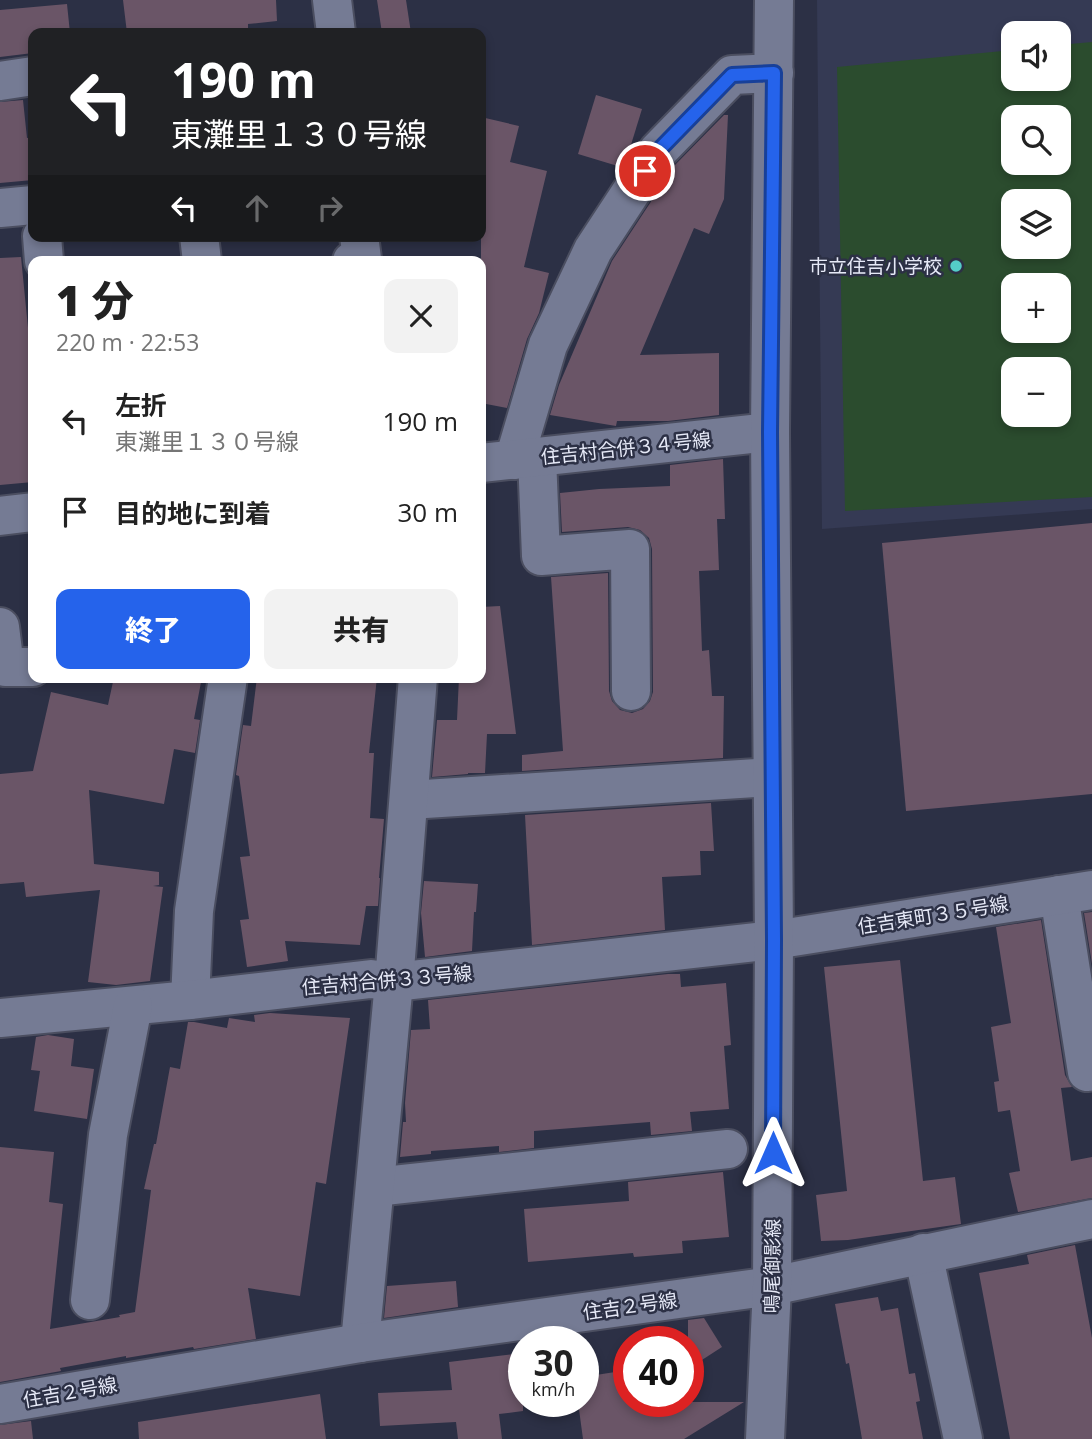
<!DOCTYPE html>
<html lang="ja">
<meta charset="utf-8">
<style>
:root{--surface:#fff;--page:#f2f2f2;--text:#222;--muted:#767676;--accent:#2563eb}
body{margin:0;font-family:"Open Sans","Noto Sans JP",sans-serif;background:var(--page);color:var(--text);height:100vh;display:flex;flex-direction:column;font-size:26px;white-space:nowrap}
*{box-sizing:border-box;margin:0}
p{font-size:23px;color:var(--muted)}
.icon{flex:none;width:38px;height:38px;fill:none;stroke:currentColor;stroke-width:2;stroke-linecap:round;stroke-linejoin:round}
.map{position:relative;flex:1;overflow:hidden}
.panel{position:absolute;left:28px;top:256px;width:458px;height:427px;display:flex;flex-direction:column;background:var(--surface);border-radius:14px;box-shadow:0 4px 10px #0003}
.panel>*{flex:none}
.hud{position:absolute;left:28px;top:28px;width:458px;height:214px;border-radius:14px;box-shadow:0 4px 10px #0003;background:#202124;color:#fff;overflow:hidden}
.fabs{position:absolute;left:1001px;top:21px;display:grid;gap:14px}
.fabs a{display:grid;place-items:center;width:70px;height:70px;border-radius:14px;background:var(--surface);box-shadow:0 4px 10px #0003;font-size:35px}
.speed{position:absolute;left:508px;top:1326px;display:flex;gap:14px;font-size:35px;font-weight:700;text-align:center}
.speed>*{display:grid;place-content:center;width:91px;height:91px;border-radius:50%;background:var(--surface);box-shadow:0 4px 10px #0003;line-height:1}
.speed small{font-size:18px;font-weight:400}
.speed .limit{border:10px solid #d22;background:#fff;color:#111}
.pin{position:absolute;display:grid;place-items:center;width:60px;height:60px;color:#fff;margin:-30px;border:4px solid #fff;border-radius:50%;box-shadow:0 2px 7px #0007}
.me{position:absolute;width:77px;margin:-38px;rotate:0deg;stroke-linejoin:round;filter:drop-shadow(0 0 5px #0008)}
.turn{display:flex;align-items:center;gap:24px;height:147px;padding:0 28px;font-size:32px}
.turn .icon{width:91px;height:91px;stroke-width:2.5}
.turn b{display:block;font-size:49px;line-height:60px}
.lanes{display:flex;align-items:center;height:66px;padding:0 28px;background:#0003;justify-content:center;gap:35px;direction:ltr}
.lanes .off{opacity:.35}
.round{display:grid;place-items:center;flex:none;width:74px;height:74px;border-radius:14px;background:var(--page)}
.summary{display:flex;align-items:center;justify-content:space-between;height:119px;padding:0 28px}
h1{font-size:42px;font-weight:800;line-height:52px}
.action{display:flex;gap:14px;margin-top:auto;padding:14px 28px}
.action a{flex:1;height:80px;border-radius:14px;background:var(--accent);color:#fff;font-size:28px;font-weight:800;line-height:80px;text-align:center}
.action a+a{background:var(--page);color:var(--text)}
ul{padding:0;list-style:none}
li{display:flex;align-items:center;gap:21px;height:91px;padding:0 28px}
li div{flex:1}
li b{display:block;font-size:26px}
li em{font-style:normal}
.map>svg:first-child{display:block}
.built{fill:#353a54;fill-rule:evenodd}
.green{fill:#2b4c2e;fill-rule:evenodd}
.building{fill:#6a5567}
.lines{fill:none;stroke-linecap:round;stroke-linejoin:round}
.minor-casing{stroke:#4b4e60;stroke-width:42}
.minor{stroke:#757b94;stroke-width:38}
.route-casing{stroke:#184099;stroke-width:18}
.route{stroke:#2563eb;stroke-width:12}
.poi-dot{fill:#54cdc8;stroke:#2c3045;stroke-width:2.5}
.labels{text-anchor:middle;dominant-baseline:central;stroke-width:5;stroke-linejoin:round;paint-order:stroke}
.poi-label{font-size:19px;fill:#e6e9f7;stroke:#2c3045;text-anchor:end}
.street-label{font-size:19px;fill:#e6e9f7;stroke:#2c3045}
</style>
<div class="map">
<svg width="1092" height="1439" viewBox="0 0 1092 1439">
<rect width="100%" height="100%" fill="#2c3045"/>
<path class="built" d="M817,0H1092V509L822,529ZM1013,33H1059V79H1013ZM1013,117H1059V163H1013ZM1013,201H1059V247H1013ZM1013,285H1059V331H1013ZM1013,369H1059V415H1013Z"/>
<path class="green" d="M1092,42V497L845,511L837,67L1013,50V79H1059V45ZM1059,117V163H1013V117ZM1059,201V247H1013V201ZM1013,285H1059V331H1013ZM1013,369H1059V415H1013Z"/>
<g class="building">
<path d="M123,0H276L277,21L248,24V28L207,32V28L150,33H127Z"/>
<path d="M377,0H406L411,33H382Z"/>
<path d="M67,4L70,33H33V53L0,57V10Z"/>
<path d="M596,95L642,109L626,161L621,167L578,154Z"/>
<path d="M23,100L27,138L33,137V180L0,183V102Z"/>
<path d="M724,115H728L724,199L709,234L694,228L640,355L719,353V415L668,421H617L616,426L550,415L559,385L612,261L675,165Z"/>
<path d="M481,117L519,126L510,162L547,171L524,267L549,273L539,313L527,339L507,408L481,403Z"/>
<path d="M21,257L31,358H33V482L0,485V258Z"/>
<path d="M723,459L725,519H717L719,570L699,571L702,651L709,650L712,696H724L723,758L522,771V755L563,751L551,577L608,573L609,691L612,701L620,710L632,713L643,709L650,701L653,692L652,549L649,538L640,530L628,527L562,532L560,493L599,489L670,486V465Z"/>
<path d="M1092,523V794L906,811L882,543Z"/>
<path d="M500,606L516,734H487L485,773H468V774L432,777L437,720H457L459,677H481V607Z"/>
<path d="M114,677H202L194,719L200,720L195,753L174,749L164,804L89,790L94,864L159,872V885L153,886L163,887L150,981L116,985L88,982L100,890L26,897L24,882L0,884V774L33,771L51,692L108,705Z"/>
<path d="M257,677H377L369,753H374L370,818L384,819L379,878H380L378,906H366L360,945L285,941L288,961L247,967L240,920L249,919L240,857L250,856L239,776L236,775L243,725L251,726Z"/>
<path d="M711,803L714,851H700L701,875L662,877L665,930L532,945L525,815Z"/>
<path d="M424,881L478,884L476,912H474L472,951L425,957L421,913Z"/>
<path d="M1092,912V964L1084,913Z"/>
<path d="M1041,920L1065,1075L1072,1087L1061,1088L1071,1161L1092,1157V1198L1018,1212L1009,1173L1020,1171L1010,1110L998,1112L994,1082L999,1081L991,1027L1011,1023L996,927Z"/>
<path d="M900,960L923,1181L955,1177L961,1224L848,1240L821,1241L816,1195L847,1191L824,967Z"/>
<path d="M668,974H680L681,987L726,983L731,1045L724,1046L729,1109L690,1112L692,1131L651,1135L650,1122L534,1131V1148L499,1152V1146L431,1151V1154L400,1157L403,1122H406L405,1103L411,1030L430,1029L428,1000Z"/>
<path d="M270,1013L350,1018L326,1184L316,1182L300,1296L248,1288L256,1339L194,1349L193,1347L126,1358V1356L60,1368L61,1371L0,1382V1147L54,1152L49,1202L63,1204L50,1329L120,1317L119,1315L135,1312L151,1190L144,1189L154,1144H156L170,1067L180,1069L188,1022H194L227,1028L229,1018L255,1022L254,1015Z"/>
<path d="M48,1035L74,1039L71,1066L94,1069L87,1119L34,1111L40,1071L31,1070L36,1037Z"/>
<path d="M723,1172L729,1237L682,1241L683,1253L634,1257L633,1253L528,1262L524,1209L629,1201L628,1182Z"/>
<path d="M1075,1245L1092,1338V1439H1010L979,1273L1029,1264L1027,1255Z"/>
<path d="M456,1281L458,1307L384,1318L387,1286Z"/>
<path d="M878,1297L881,1311L898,1308L909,1374L915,1373L920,1401L916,1402L923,1439H862L849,1363L846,1364L835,1304Z"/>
<path d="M704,1318L722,1347L688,1369V1320Z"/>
<path d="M523,1353V1411L499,1414L502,1439H458L456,1422L380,1426L378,1393L452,1390L449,1362Z"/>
<path d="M628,1370V1402H744L684,1439H583L578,1402H583V1377Z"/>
<path d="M320,1394L326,1439H139L138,1422Z"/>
<path d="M31,1421L33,1439H0V1425Z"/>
</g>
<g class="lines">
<defs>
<g id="minor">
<path d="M332,0L336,33"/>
<path d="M0,81L33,76"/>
<path d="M0,208L33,205"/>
<path d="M42,236L44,261"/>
<path d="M199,236L202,261"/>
<path d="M352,261L362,259L359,236"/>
<path d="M537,457L541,556L630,549L631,691"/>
<path d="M514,460L548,345L593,250L658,151L732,75L774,73"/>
<path d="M481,463L770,432"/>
<path d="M0,516L33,512"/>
<path d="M0,627L5,667H33"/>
<path d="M409,800L772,777"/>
<path d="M1059,895L1087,1072L1092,1071"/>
<path d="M190,1000L194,911L228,677"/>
<path d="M0,1018L190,1000L371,979L394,982L774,940L1092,890"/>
<path d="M375,1187L728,1149"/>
<path d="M923,1253L963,1439"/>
<path d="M90,1300L108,1135L133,1006"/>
<path d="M360,1343L394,982L418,677"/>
<path d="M0,1404L360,1343L772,1286L1092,1219"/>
<path d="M765,1439L772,1286L774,940L770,432L774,0"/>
</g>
</defs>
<use href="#minor" class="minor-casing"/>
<use href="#minor" class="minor"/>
</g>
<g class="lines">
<defs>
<path id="route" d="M645,171L658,151L732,75L774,73L770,432L774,940L773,1153"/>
</defs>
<use href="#route" class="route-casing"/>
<use href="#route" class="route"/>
</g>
<circle class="poi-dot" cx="956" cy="266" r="7"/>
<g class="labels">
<g class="poi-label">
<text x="942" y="266">市立住吉小学校</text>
</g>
<g class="street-label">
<text transform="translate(626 448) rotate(-6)">住吉村合併３４号線</text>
<text transform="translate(933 915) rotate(-9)">住吉東町３５号線</text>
<text transform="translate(387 980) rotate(-5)">住吉村合併３３号線</text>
<text transform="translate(772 1266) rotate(-89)">鳴尾御影線</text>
<text transform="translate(630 1306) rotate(-8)">住吉２号線</text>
<text transform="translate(70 1392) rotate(-10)">住吉２号線</text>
</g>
</g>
</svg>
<div class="fabs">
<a><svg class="icon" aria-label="sound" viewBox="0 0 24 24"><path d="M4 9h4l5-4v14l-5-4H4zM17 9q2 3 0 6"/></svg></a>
<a><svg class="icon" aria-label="search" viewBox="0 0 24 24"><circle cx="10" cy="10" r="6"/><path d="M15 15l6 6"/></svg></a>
<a><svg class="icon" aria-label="layers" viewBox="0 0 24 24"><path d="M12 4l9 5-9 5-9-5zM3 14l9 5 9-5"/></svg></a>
<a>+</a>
<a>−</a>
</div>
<div class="speed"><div>30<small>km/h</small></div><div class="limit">40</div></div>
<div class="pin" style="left:645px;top:171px;background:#d93025"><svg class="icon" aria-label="arrive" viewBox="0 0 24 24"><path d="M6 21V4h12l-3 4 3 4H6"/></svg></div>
<svg class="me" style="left:773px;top:1153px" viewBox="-20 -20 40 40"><path d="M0-17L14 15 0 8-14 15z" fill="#2563eb" stroke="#fff" stroke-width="4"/></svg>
<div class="hud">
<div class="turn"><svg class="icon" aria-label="left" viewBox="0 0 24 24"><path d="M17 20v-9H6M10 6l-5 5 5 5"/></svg><div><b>190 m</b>東灘里１３０号線</div></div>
<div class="lanes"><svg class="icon" aria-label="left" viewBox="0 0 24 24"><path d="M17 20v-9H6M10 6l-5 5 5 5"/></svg><svg class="icon off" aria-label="ahead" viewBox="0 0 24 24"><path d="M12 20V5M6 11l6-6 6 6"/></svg><svg class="icon off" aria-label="right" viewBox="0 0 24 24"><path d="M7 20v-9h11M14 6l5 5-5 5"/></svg></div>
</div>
<section class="panel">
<div class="summary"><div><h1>1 分</h1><p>220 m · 22:53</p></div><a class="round"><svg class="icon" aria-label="close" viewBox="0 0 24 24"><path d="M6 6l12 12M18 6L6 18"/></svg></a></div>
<ul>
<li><svg class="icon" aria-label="left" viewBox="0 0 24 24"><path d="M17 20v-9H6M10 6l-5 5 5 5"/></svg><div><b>左折</b><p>東灘里１３０号線</p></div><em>190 m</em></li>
<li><svg class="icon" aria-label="arrive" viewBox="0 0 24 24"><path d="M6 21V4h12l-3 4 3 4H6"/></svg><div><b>目的地に到着</b></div><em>30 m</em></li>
</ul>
<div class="action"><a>終了</a><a>共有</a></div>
</section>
</div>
